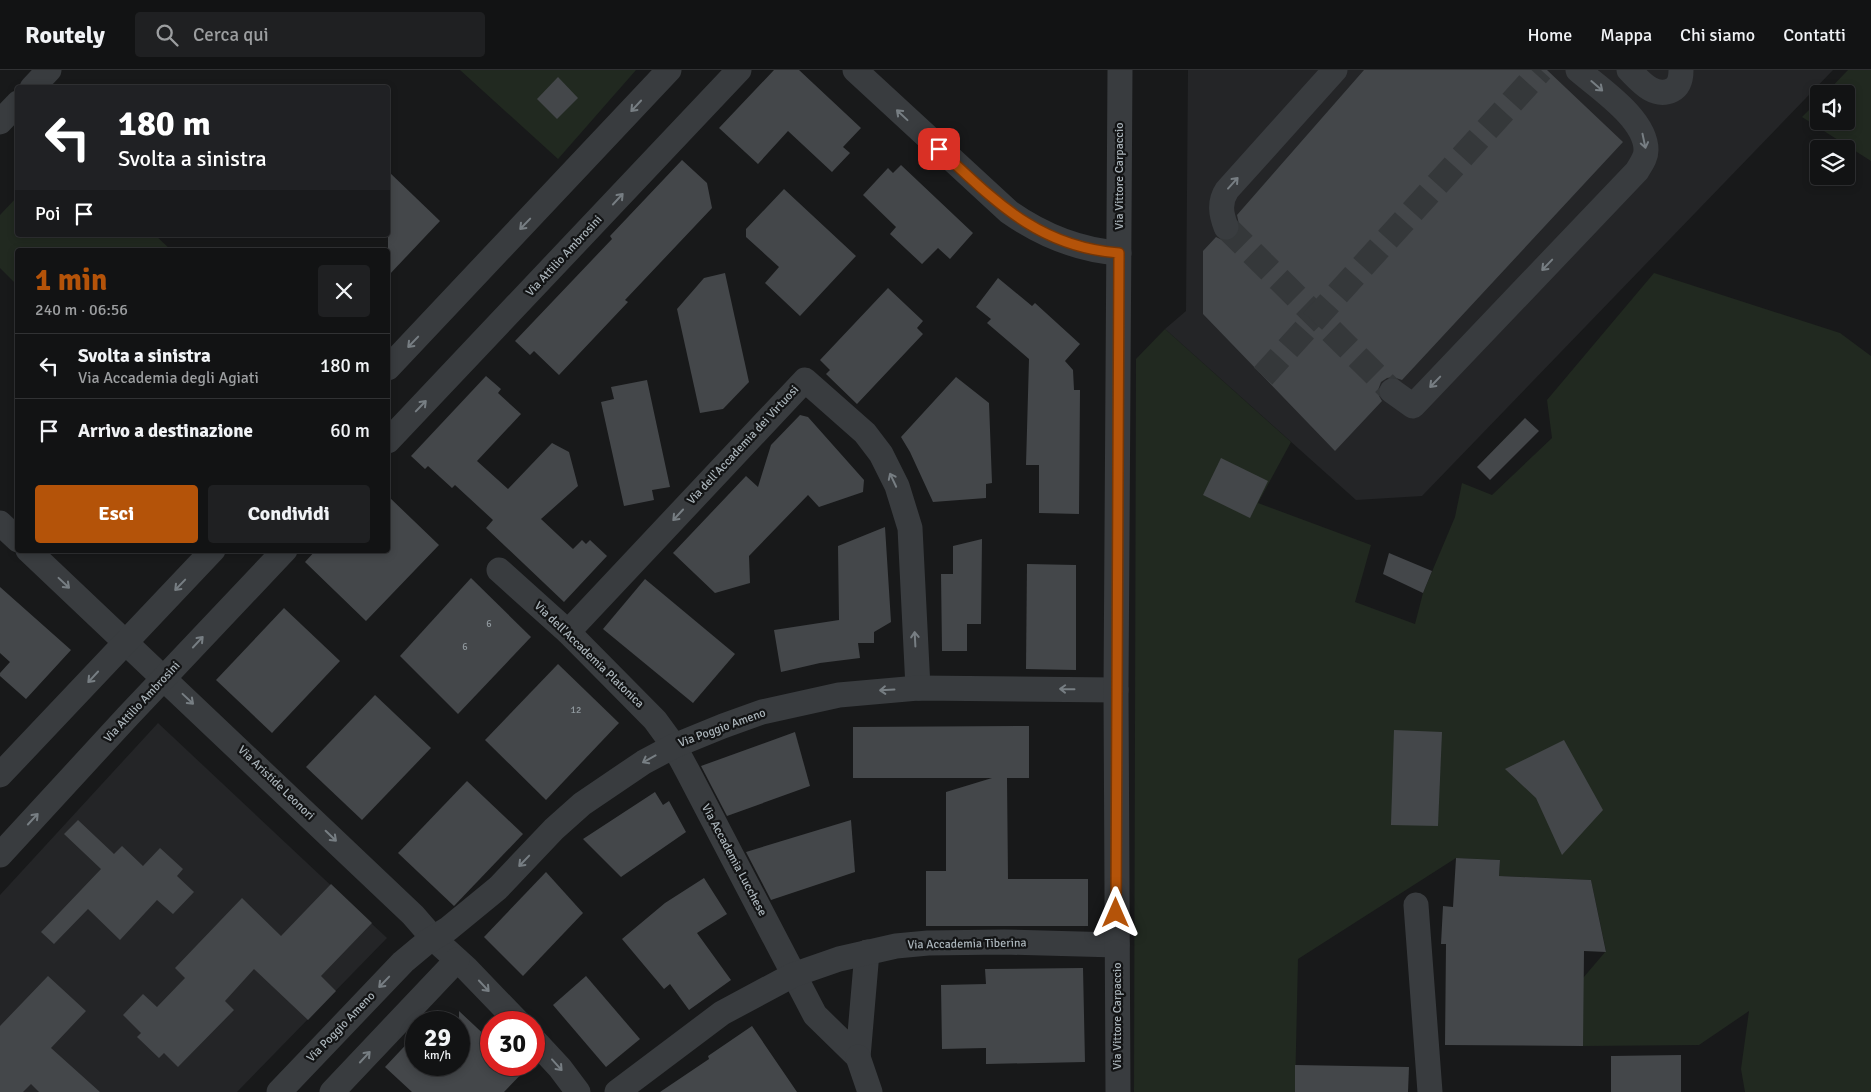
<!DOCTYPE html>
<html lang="it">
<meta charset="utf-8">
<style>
:root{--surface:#121314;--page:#1f2022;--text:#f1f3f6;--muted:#9c9ea0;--line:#313234;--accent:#b45309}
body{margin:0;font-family:Signika,sans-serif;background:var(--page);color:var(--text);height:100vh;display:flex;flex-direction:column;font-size:19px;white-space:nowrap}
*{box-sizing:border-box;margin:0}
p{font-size:16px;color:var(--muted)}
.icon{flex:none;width:28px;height:28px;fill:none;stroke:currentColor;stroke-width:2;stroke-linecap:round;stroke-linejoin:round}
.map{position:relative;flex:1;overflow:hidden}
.details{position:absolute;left:15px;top:178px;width:375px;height:305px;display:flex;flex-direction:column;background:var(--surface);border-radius:5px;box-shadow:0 2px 8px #0003,0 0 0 1px var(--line)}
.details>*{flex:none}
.hud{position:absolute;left:15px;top:15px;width:375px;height:152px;border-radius:5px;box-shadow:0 2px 8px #0003,0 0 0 1px var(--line);background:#202124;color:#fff;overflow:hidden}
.buttons{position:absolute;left:1810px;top:15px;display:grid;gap:10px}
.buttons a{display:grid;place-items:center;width:45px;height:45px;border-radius:5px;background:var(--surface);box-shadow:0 2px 8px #0003,0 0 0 1px var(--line);font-size:25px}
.speed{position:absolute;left:405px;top:941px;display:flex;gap:10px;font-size:25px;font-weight:700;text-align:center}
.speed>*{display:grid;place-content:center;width:65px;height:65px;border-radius:50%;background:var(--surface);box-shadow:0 2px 8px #0003,0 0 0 1px var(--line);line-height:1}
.speed small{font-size:12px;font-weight:400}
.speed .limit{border:8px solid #d22;background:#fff;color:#111}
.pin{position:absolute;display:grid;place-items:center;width:42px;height:42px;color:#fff;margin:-21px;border-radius:10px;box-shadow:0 2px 8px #0006}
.me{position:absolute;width:55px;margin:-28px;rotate:0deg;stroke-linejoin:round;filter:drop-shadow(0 0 4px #0008)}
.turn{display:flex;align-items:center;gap:18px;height:105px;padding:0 20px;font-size:22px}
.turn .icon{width:65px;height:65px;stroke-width:2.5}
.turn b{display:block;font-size:35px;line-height:42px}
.then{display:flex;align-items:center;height:48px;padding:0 20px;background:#0003;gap:10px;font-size:19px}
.round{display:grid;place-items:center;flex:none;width:52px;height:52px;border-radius:5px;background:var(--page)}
.overview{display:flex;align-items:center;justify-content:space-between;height:85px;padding:0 20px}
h1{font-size:30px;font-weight:700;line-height:38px;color:var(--accent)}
.action{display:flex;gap:10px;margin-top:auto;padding:10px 20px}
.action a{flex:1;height:58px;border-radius:5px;background:var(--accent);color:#fff;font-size:20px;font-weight:700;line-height:58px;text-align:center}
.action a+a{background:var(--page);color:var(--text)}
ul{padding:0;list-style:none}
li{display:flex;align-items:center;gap:15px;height:65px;padding:0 20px;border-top:1px solid var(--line)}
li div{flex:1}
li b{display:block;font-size:19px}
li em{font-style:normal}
header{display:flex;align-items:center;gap:30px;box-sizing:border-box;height:70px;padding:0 25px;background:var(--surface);border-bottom:1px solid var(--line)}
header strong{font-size:24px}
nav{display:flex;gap:28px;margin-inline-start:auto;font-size:18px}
.search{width:350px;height:45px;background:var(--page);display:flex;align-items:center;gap:12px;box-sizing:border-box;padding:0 18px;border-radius:5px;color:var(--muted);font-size:19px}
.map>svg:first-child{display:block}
.built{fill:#242527}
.green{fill:#212920}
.building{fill:#44474a}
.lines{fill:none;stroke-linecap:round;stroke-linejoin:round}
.minor-tunnel{stroke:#35383a;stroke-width:25;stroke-dasharray:25 12;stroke-linecap:butt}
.minor{stroke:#393c3f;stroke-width:25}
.oneway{stroke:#777e83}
.route-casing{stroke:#753606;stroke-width:12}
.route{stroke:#b45309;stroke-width:9}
.labels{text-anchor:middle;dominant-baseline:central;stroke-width:4.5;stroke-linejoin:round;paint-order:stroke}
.number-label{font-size:10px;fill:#90999e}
.street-label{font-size:12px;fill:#aab4ba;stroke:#131415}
</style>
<header>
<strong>Routely</strong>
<div class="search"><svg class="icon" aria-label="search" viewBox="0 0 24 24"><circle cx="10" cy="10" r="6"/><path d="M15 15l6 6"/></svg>Cerca qui</div>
<nav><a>Home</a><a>Mappa</a><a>Chi siamo</a><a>Contatti</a></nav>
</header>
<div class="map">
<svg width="1871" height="1022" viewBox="0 0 1871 1022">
<rect width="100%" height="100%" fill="#18191a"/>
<g class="built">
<path d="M1188,0H1833L1422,426L1356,430L1165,259L1186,241Z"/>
<path d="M158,653L387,868L237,1022H0V825Z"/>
</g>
<g class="green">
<path d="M460,0H636L558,89Z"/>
<path d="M1848,0H1871V91L1802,47L1819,30V51H1846V24H1825Z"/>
<path d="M17,127L18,165H155L171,180H18L17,215L0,198V145Z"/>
<path d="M1654,203L1840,263L1871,286V1022H1745L1741,999L1749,941L1699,975L1583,976V908L1606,881L1591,810L1499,806L1500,790L1456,788L1298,889L1295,1022H1134L1136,289L1165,259L1291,372L1258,433L1371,475L1355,532L1415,554L1423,523L1455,447L1462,413L1492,425L1552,368L1547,330Z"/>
</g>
<g class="building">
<path d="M774,0H799L861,58L843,77L850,83L832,102L788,61L758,94L719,58Z"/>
<path d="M1364,0H1547L1623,72L1402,310L1393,307L1387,308L1381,312L1378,320L1379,326L1382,331L1335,381L1203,244V181L1216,167L1224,171H1230L1237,167L1240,159L1237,145Z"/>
<path d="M558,7L578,28L557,49L537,29Z"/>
<path d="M682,90L707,113L712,138L625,230L628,232L559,305L534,281L530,285L515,271L612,169L610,166Z"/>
<path d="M901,95L973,163L950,189L938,178L922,194L890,164L896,157L863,125L888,98L893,103Z"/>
<path d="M388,101L440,151L388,206Z"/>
<path d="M784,119L856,186L800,246L765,213L779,197L746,167V159Z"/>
<path d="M725,203L749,312L723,339L700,343L677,239L704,208Z"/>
<path d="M998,208L1032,236L1035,233L1080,274L1065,291L1073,300L1074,320H1080L1079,444L1039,443V395H1026L1029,289L987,253L991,249L976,237Z"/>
<path d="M888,218L923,251L917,258L923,264L857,334L826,304L830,300L820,290Z"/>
<path d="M486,306L501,319L498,323L521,344L477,391L508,419L552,373L569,382L578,416L541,449L573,479L582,470L586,474L590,470L607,486L564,532L486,458L493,450L455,415L452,418L428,396L425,399L411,386Z"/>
<path d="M956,307L989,333L992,413L986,414V428L933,432L910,382L901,367Z"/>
<path d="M647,310L670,417L652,420L654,430L624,436L601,332L614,329L611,317Z"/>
<path d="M800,345L808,347L864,410L863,422L819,437L808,425L749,486L750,513L715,523L673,483L746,406L758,417L771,375Z"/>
<path d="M1525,348L1539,361L1490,410L1477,397Z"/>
<path d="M1221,388L1268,411L1250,448L1203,425Z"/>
<path d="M388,426L439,475L366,551L305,492L316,480H388Z"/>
<path d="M885,457L891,552L874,562V573H858L860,588L820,593L781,602L774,560L839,550L838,476Z"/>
<path d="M982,469L981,554H967V581H942L941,504H953V476Z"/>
<path d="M1389,483L1432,501L1423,523L1383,504Z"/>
<path d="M1027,494L1076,495V600L1026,599Z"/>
<path d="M471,508L531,567L458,644L400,586Z"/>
<path d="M645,509L735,584L693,633L603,559Z"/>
<path d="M0,517L71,580L26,629L0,606V603L10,592L0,583Z"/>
<path d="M284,538L340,591L272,663L216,610Z"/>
<path d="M558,594L619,653L546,730L485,670Z"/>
<path d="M375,625L431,678L362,750L306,697Z"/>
<path d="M1029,656V708H1007L1008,809H1088V856H926V801H946V722L992,708H853V657Z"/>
<path d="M1394,660L1442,662L1438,756L1391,755Z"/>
<path d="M795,662L810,716L727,746L701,696Z"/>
<path d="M1564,670L1603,740L1562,785L1536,728L1505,699Z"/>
<path d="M467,711L523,764L454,836L398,783Z"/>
<path d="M655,722L663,735L669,731L686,762L621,807L583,769Z"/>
<path d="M78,750L114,784L122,776L143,796L160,778L183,799L177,806L194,822L173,844L157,830L120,870L88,839L54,874L41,862L101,799L64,764Z"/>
<path d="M851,750L855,802L771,830L746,782Z"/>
<path d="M1456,788L1500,790L1499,806L1591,810L1606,882L1584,881L1583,976L1445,975L1446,874H1441L1443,836L1453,837Z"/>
<path d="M546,802L583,843L523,906L484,867Z"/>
<path d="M704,808L727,844L697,863L731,910L689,940L670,914L664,919L622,869L665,833Z"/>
<path d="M331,814L372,853L321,906L336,921L308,950L254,899L225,931L234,940L178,997L164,983L159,988L137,967L141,963L123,945L143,924L157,937L185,908L175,898L242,828L281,866Z"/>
<path d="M1083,898L1085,992L986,994V978L942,979L941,915L986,914L985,899Z"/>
<path d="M48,906L86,941L51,978L100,1022H39L31,1014L23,1022H0V956Z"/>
<path d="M586,906L640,969L606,997L553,935Z"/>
<path d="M459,941L491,971V995H530L504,1022H412L385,997L416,964V995H459Z"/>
<path d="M752,956L797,1022H660L709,989L708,986Z"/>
<path d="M1681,985V1022H1611V986Z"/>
<path d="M1295,995L1409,997L1408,1022H1295Z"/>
</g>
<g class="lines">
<g class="minor-tunnel">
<path d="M1226,157L1392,321"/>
<path d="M1263,306L1541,0"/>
</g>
<g class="minor">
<path d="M855,0L1009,142C1042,165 1078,180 1119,183"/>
<path d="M1629,0C1640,11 1654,29 1672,20C1680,16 1681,8 1681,0"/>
<path d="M32,18L49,0"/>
<path d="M0,52L18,33"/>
<path d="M1226,157C1221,144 1219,132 1227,120L1335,0"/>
<path d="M388,298L669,0"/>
<path d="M1392,321L1413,336L1637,101C1641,94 1646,88 1646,80C1646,49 1600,19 1578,0"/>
<path d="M388,371L739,0"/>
<path d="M0,453L18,470"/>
<path d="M28,480L413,845L433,868L466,898L518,952"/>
<path d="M499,500L568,562L655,650L674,676L687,700L815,945L858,987L867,882"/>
<path d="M568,562L805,310L865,363L881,384L897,416L910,458L918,618"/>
<path d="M0,705L213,480"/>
<path d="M0,785L127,647L285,480"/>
<path d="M1416,835L1430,1022"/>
<path d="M534,970L560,998L578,1022"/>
<path d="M858,987L870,1022"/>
<path d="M279,1022L403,892L427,872L448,859L498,818L554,759L582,734L644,692L674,676L723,656L762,642L839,625L918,618L1116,620"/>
<path d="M332,1022L457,890"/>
<path d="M617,1022L722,943L793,905L839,889L896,876L928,873L1004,872L1117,875"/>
<path d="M1118,1022L1116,620L1120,0"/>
</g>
</g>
<defs><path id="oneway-shaft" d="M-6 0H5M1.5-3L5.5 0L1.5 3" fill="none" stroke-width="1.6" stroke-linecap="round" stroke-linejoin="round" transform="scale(1.25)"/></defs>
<g class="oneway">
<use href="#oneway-shaft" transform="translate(1597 16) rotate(41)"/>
<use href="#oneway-shaft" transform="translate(636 36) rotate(133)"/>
<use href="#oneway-shaft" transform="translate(902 45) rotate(-137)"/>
<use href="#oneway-shaft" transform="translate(1644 71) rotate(78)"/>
<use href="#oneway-shaft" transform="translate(1233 113) rotate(-48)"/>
<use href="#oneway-shaft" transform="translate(618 129) rotate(-47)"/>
<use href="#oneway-shaft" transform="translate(525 154) rotate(134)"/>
<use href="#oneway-shaft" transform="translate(1547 195) rotate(134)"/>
<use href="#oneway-shaft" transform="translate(413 272) rotate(134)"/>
<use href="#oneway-shaft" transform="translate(1435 312) rotate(134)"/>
<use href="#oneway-shaft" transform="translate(421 336) rotate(-46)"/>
<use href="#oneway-shaft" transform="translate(893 410) rotate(-115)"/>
<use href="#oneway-shaft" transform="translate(678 445) rotate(133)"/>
<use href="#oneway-shaft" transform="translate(64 513) rotate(43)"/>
<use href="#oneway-shaft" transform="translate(180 515) rotate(134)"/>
<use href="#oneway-shaft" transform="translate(915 569) rotate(-93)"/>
<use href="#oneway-shaft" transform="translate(198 572) rotate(-47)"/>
<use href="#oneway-shaft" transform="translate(93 607) rotate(133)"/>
<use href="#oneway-shaft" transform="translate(1067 619) rotate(-179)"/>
<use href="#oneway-shaft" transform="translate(887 620) rotate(177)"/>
<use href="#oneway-shaft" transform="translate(188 629) rotate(43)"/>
<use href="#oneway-shaft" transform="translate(649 689) rotate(151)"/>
<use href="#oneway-shaft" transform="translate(33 749) rotate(-47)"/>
<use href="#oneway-shaft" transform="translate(331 766) rotate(44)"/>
<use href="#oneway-shaft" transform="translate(524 791) rotate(134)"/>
<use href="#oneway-shaft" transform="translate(384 912) rotate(134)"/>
<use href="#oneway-shaft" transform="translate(484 916) rotate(47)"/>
<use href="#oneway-shaft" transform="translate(365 987) rotate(-47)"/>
<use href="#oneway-shaft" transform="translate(557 995) rotate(48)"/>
</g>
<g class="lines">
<defs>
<path id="route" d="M939,79C995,131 1038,177 1119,183L1116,843"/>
</defs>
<use href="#route" class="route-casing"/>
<use href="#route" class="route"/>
</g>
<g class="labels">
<g class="number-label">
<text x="489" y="554">6</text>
<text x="465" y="577">6</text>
<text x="576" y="640">12</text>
</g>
<g class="street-label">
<text transform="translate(1119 106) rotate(-90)">Via Vittore Carpaccio</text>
<text transform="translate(564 186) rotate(-47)">Via Attilio Ambrosini</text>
<text transform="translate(743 375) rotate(-47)">Via dell'Accademia dei Virtuosi</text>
<text transform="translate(589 585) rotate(44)">Via dell'Accademia Platonica</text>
<text transform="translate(142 632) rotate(-47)">Via Attilio Ambrosini</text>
<text transform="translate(722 658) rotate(-20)">Via Poggio Ameno</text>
<text transform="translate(276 713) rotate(44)">Via Aristide Leonori</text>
<text transform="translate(734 790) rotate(62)">Via Accademia Lucchese</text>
<text transform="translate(967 874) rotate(-1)">Via Accademia Tiberina</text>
<text transform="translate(1117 946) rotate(-90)">Via Vittore Carpaccio</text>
<text transform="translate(341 957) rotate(-46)">Via Poggio Ameno</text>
</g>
</g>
</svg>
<div class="buttons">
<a><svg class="icon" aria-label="sound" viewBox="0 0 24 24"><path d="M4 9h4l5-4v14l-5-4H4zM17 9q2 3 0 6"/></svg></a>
<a><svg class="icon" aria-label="layers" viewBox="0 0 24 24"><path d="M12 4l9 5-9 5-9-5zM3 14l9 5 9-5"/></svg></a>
</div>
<div class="speed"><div>29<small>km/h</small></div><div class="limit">30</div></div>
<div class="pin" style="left:939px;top:79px;background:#d93025"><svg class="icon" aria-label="arrive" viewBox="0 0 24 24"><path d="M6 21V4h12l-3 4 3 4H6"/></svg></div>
<svg class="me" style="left:1116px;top:843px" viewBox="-20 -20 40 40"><path d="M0-17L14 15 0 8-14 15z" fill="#b45309" stroke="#fff" stroke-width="4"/></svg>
<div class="hud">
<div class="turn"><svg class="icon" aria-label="left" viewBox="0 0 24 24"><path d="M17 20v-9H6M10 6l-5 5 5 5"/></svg><div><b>180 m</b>Svolta a sinistra</div></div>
<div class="then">Poi<svg class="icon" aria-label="arrive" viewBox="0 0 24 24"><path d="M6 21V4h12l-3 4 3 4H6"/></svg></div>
</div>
<section class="details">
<div class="overview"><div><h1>1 min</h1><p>240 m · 06:56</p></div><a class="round"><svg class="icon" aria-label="close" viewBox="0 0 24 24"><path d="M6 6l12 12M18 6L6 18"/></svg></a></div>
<ul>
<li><svg class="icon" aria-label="left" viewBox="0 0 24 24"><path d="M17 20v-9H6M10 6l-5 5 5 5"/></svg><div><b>Svolta a sinistra</b><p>Via Accademia degli Agiati</p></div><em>180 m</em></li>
<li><svg class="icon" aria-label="arrive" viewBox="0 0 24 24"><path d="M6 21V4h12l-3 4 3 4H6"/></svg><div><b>Arrivo a destinazione</b></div><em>60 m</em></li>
</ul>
<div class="action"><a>Esci</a><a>Condividi</a></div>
</section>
</div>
